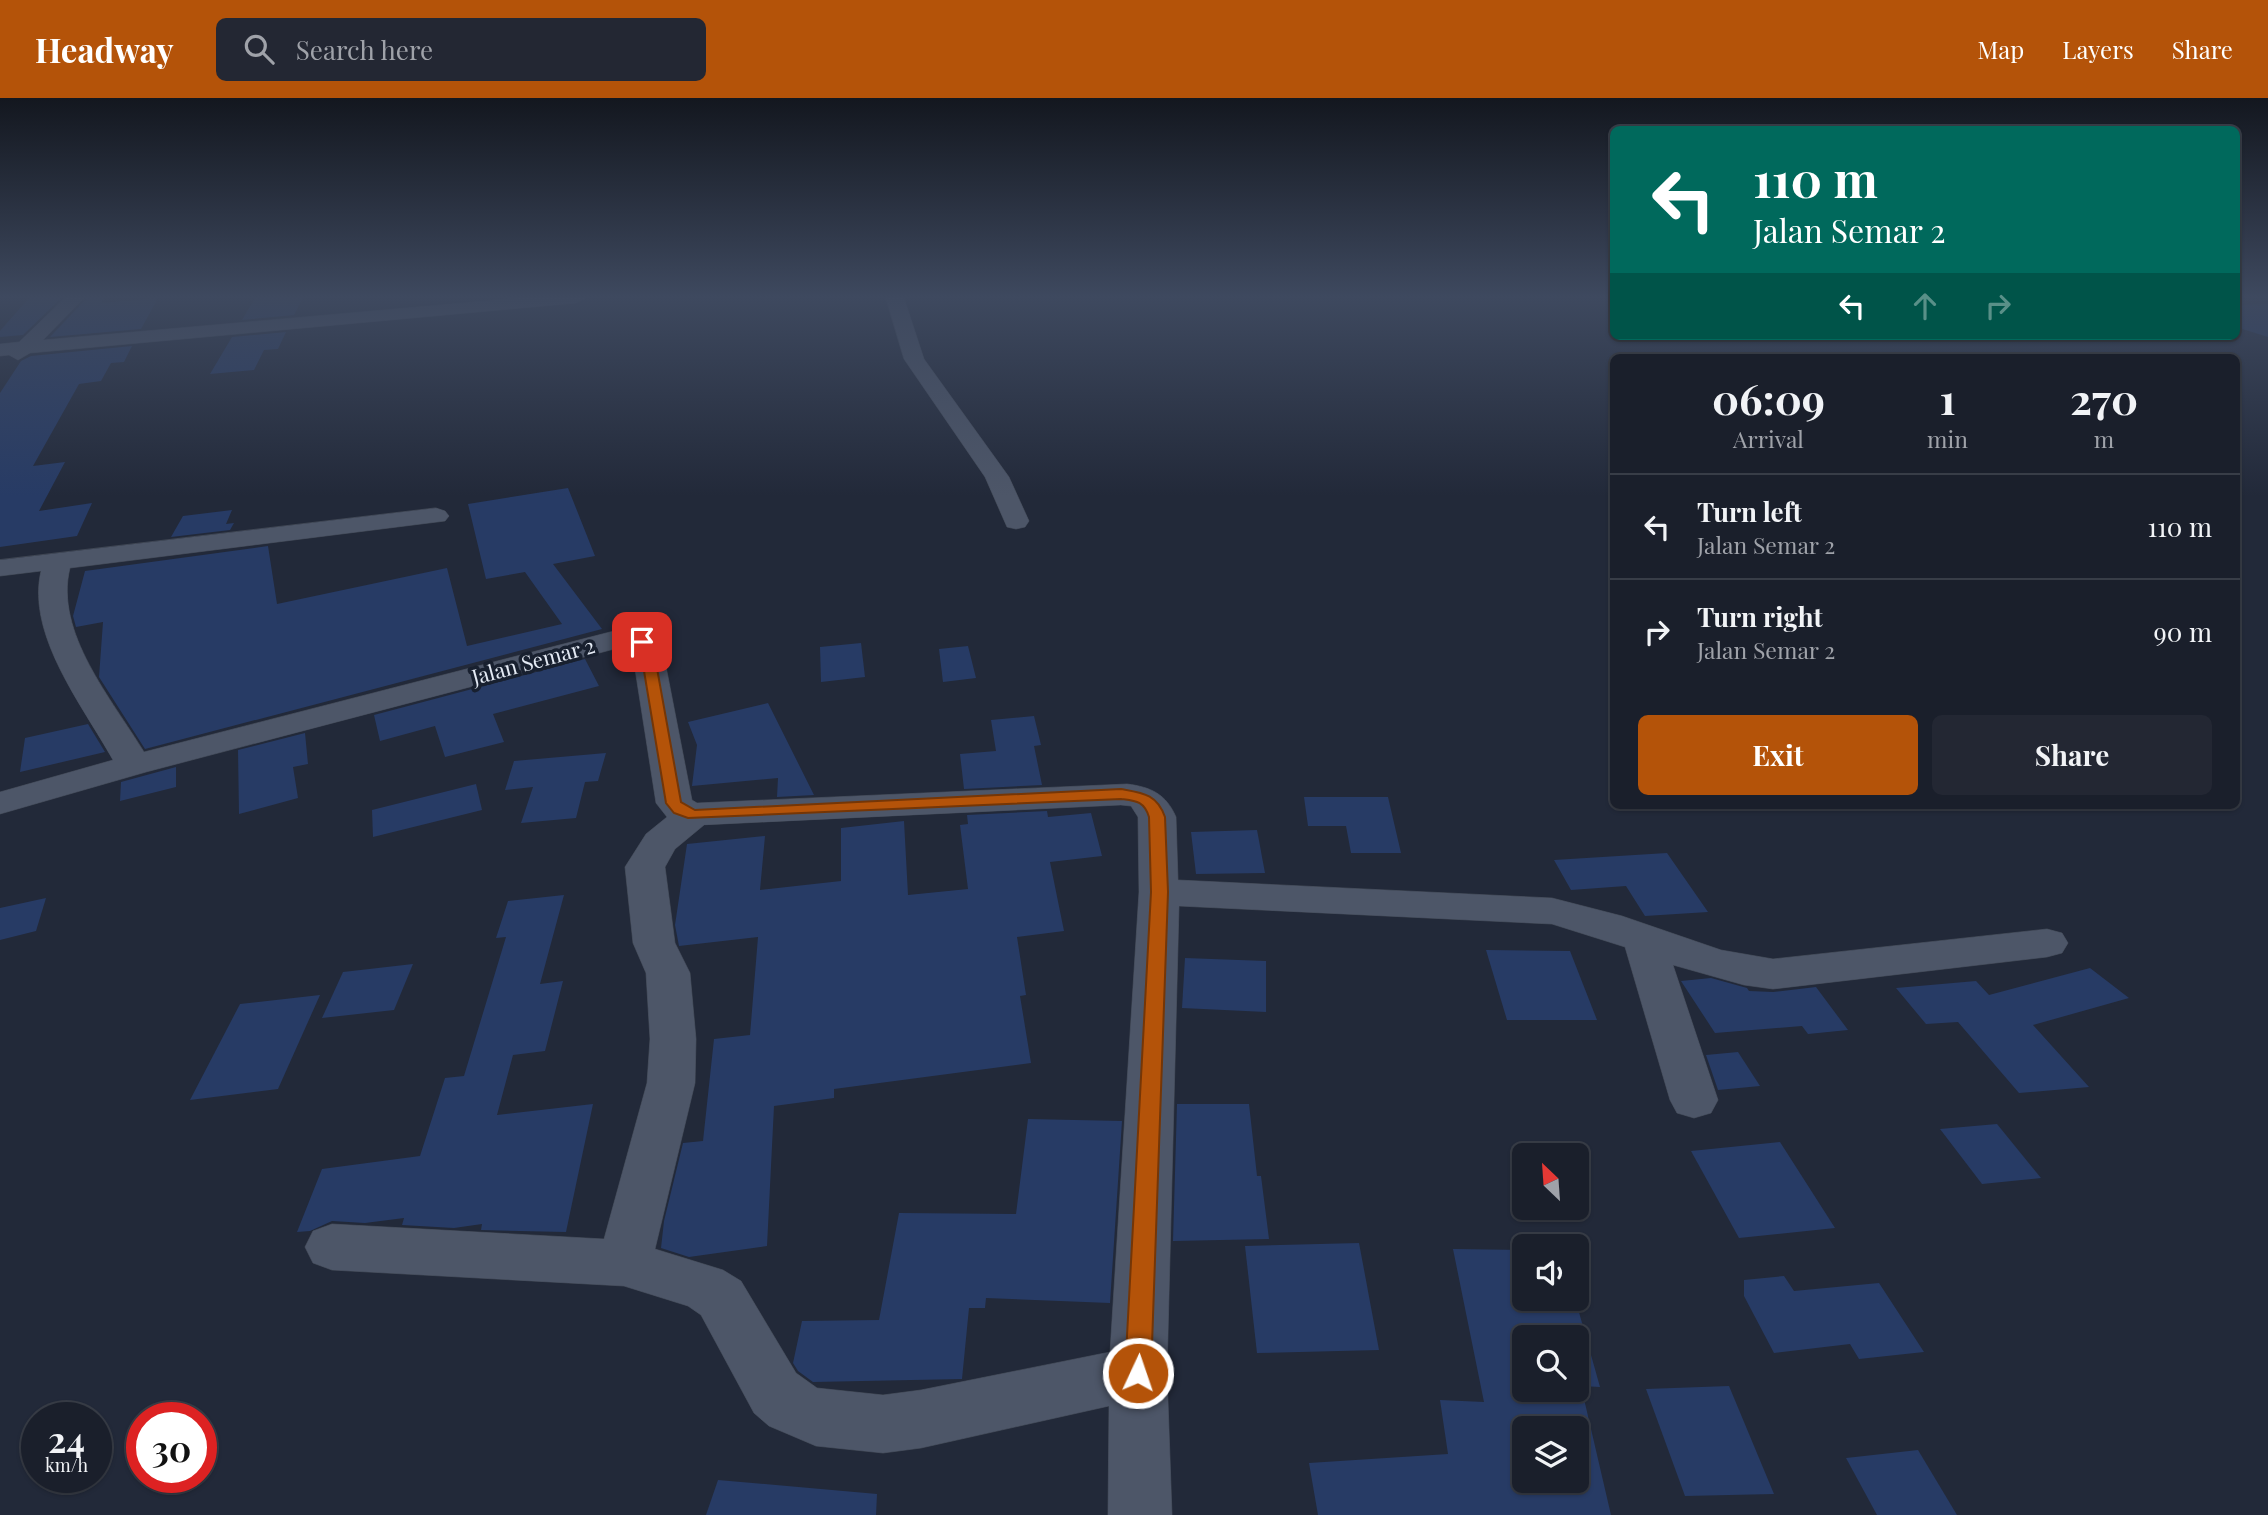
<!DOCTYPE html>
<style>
:root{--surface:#1a1f2b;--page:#232733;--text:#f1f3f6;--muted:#9fa2a9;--line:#383d47;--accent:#b45309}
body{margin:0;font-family:"Playfair Display",serif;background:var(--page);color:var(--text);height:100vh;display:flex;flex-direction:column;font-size:26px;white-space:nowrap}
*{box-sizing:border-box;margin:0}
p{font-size:23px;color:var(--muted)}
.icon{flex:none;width:38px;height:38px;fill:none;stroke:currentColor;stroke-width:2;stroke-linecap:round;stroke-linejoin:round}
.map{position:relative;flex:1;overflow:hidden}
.drawer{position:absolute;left:1610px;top:256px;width:630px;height:455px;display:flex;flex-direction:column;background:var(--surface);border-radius:10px;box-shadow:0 2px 5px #0004,0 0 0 2px var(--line)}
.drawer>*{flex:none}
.top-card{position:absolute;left:1610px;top:28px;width:630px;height:214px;border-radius:10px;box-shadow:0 2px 5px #0004,0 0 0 2px var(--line);background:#00695c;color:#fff;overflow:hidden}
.needle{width:46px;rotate:335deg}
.tools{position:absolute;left:1512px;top:1045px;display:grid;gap:14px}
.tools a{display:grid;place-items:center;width:77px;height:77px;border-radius:10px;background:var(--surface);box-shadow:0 2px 5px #0004,0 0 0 2px var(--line);font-size:35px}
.speed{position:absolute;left:21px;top:1304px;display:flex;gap:14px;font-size:35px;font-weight:700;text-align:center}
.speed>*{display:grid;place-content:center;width:91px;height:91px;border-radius:50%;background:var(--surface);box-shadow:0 2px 5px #0004,0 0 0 2px var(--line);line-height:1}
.speed small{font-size:18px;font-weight:400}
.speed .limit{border:10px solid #d22;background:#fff;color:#111}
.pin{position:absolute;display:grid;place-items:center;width:60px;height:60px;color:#fff;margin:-30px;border-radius:14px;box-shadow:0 4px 10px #0006}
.me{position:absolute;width:77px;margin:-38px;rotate:3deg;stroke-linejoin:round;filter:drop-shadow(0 0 5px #0008)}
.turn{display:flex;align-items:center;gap:24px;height:147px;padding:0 28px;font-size:32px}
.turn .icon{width:91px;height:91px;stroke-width:2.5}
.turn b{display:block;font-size:49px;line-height:60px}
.lanes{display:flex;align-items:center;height:66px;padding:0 28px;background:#0003;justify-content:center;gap:35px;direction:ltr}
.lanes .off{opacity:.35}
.eta{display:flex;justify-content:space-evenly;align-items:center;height:119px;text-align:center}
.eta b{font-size:42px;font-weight:700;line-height:49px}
.cta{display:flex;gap:14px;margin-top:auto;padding:14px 28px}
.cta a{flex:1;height:80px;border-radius:10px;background:var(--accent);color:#fff;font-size:28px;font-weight:700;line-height:80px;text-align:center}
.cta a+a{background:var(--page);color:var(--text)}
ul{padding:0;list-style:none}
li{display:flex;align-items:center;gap:21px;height:105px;padding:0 28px;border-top:2px solid var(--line)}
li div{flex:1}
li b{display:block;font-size:26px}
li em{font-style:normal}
header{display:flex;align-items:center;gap:42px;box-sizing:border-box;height:98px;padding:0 35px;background:var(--accent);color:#fff}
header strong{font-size:33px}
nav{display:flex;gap:38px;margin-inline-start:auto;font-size:24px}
.search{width:490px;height:63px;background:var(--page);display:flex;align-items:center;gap:18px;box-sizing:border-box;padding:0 24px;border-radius:10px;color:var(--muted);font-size:26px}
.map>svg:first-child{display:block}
.building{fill:#273b65;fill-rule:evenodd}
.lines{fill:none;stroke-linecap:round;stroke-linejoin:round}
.street-casing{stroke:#3f4653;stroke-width:1}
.street{fill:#4d5668;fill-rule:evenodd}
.route{fill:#b45309;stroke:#753606;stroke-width:2}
.labels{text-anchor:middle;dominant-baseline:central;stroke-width:7;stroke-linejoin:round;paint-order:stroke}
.street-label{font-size:21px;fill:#e4eaf4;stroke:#18202f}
</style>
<header>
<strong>Headway</strong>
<div class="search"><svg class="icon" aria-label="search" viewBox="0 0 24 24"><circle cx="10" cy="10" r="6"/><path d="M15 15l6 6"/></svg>Search here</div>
<nav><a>Map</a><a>Layers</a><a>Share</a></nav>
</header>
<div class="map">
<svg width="2268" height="1417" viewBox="0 0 2268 1417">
<rect width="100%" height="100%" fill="#222939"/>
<g class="building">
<path d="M29,200H61L23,237L0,239V233Z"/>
<path d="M87,200H104L101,205L158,200L141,231L50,239Z"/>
<path d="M255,200H303L294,217L242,222Z"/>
<path d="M2268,206V239L2236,229V207Z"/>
<path d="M286,234L278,251L264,252L254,272L210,276L232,239Z"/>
<path d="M132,248L124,264L111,265L101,283L79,286L33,368L65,364L39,413L92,405L77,438L0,449V295L21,263L31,258Z"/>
<path d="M568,390L595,458L553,466L602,531L145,651L99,579L103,524L76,529L73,518L85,473L268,448L277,506L447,470L467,548L562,526L525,474L486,481L468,406Z"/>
<path d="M232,412L226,426L234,425L230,432L171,439L183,418Z"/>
<path d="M861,545L865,579L821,584L820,549Z"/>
<path d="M968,548L976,580L943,584L939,551Z"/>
<path d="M585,561L599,588L493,616L504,644L445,659L435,628L380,643L374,617Z"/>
<path d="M768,605L814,697L777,699L778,680L692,688L697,647L688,624Z"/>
<path d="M1034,618L1041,647L1034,648L1042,687L964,691L960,656L996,653L991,622Z"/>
<path d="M88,626L105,654L20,674L25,640Z"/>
<path d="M305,635L308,666L293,669L298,700L239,716L238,652Z"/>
<path d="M606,655L598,683L585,684L576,720L521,725L533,689L505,692L514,663Z"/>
<path d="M176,669V689L120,703L121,684Z"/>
<path d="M476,686L482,712L373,739L372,712Z"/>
<path d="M1304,699H1388L1401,755H1351L1346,728H1308Z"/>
<path d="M1047,713L1048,719L1091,715L1102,758L1050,764L1064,833L1017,839L1026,897L1020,898L1031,965L834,991V1000L774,1008L767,1148L689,1159L661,1150L664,1123L683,1045L703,1043L714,941L750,937L758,839L679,848L675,827L687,746L765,738L760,792L841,783V730L904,723L908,797L968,791L960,727L968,726L967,717Z"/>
<path d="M1257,732L1265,775L1196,776L1191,734Z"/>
<path d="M1667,755L1708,814L1645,818L1626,788L1571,792L1554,762Z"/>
<path d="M564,797L540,886L563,883L545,953L513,957L497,1017L593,1006L566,1134L481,1132L482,1126L454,1130L402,1127L404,1120L365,1125L332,1123L310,1133L297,1134L322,1071L420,1058L445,980L464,978L506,839L496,840L508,803Z"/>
<path d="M46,800L36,833L0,842V810Z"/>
<path d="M1486,852L1570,853L1597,922H1507Z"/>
<path d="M1185,860L1266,863V914L1182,910Z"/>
<path d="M413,866L394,912L322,920L343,874Z"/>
<path d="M2090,870L2129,900L2033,927L2089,989L2019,995L1958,924L1926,926L1896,890L1976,883L1989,897Z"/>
<path d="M1711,880L1747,890L1749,893L1773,894L1816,889L1848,932L1808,936L1802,928L1715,935L1681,883Z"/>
<path d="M320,897L278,991L190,1002L240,906Z"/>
<path d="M1738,954L1760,988L1718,992L1706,957Z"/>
<path d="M1177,1006H1249L1257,1078H1261L1269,1141L1173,1143Z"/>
<path d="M1028,1021L1122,1023L1110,1205L986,1200L985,1210H969L962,1281L813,1284L798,1273L793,1265L802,1223L879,1222L899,1115L1016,1116Z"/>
<path d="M1997,1026L2041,1080L1982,1086L1940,1031Z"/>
<path d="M1780,1044L1835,1130L1739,1140L1691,1053Z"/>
<path d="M1359,1145L1379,1252L1257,1255L1245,1148Z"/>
<path d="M1453,1151L1524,1152V1200H1575L1600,1289L1581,1288L1611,1417H1318L1309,1365L1448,1356L1440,1302L1484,1304ZM1524,1239H1577V1292H1524ZM1524,1330H1577V1382H1524Z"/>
<path d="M1784,1178L1794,1193L1879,1185L1924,1254L1859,1261L1850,1246L1774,1255L1744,1198V1182Z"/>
<path d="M1729,1288L1774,1396L1685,1398L1646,1291Z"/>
<path d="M1918,1352L1957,1417H1877L1846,1360Z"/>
<path d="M718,1382L877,1396L876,1417H706Z"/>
</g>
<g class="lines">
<defs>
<g id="street">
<path d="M65,200H84L43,242L519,200H585L576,205L30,255L18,262L9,257L0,258V246L19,244Z"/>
<path d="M886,200H904L924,261L1009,379L1029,423L1025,429L1016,431L1007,429L985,379L904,261Z"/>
<path d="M436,410L445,413L449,418L445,423L70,470C54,534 112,601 144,654L610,534C630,529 650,530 662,548L692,702L697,705L1127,686C1151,689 1166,696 1176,719L1178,782L1552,800L1622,818L1721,852L1773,861L2047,831L2062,835L2068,845L2062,855L2047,859L1773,891L1744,887L1673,867L1718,1002L1711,1015L1694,1020L1677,1015L1670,1002L1625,849L1552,826L1179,808L1167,1275L1172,1417H1108L1109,1308L921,1350L883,1355L816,1348L769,1328L754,1315L701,1217L688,1208L624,1188L332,1172L313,1165L305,1149L313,1133L332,1126L604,1141L647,985L650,941L646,875L633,845L625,769L646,736L667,719L656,705L632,552L622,549L146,674L0,716V694L113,662C83,608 26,537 41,473L0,478V462ZM1121,707L1131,708L1138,719L1139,794L1110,1254L921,1292L883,1297L817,1290L796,1275L741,1183L723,1172L655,1151L695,985L696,941L690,875L675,845L665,769L675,751L704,727Z"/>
</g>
</defs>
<use href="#street" class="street-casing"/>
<use href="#street" class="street"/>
</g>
<linearGradient id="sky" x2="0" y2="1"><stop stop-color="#13171f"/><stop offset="0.5" stop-color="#3e495f"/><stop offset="1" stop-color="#3e495f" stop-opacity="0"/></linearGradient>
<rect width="2268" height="398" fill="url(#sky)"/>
<path class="route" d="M642,540L653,548L681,704L695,712L1121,691C1143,695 1157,696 1165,719L1168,794L1151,1275L1147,1283L1138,1287L1129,1283L1125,1275L1151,794L1149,719C1144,703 1136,703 1121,701L688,720L674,715L666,705L640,549L636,544Z"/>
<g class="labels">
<g class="street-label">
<text transform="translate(533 562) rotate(-15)">Jalan Semar 2</text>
</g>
</g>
</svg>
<div class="tools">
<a><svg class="needle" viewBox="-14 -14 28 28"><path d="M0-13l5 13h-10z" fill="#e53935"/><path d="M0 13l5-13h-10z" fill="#9fa2a9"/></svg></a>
<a><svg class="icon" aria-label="sound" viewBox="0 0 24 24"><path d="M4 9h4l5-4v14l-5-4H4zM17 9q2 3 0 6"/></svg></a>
<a><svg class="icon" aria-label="search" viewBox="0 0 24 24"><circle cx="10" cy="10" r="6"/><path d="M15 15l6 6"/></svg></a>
<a><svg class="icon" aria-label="layers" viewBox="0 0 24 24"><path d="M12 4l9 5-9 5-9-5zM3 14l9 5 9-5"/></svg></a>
</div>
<div class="speed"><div>24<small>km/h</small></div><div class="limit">30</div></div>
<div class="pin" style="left:642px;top:544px;background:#d93025"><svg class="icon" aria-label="arrive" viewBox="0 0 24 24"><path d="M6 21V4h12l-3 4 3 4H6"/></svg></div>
<svg class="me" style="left:1138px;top:1275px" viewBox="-20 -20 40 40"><circle r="17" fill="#b45309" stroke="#fff" stroke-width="3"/><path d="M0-11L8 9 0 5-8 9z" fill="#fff"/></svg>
<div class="top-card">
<div class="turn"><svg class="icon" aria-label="left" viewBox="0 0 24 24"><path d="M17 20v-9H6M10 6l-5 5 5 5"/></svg><div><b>110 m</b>Jalan Semar 2</div></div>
<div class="lanes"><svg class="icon" aria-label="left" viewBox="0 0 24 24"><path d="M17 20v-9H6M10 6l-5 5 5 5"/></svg><svg class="icon off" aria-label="ahead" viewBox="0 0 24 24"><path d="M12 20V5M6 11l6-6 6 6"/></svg><svg class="icon off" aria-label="right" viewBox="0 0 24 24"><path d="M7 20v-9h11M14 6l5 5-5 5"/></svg></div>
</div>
<section class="drawer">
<div class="eta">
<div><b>06:09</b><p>Arrival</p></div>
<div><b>1</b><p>min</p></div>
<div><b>270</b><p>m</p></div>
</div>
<ul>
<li><svg class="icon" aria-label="left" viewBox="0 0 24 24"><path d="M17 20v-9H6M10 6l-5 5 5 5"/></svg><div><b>Turn left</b><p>Jalan Semar 2</p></div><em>110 m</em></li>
<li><svg class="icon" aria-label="right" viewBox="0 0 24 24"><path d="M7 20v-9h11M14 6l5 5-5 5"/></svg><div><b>Turn right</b><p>Jalan Semar 2</p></div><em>90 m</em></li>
</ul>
<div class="cta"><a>Exit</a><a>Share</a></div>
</section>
</div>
